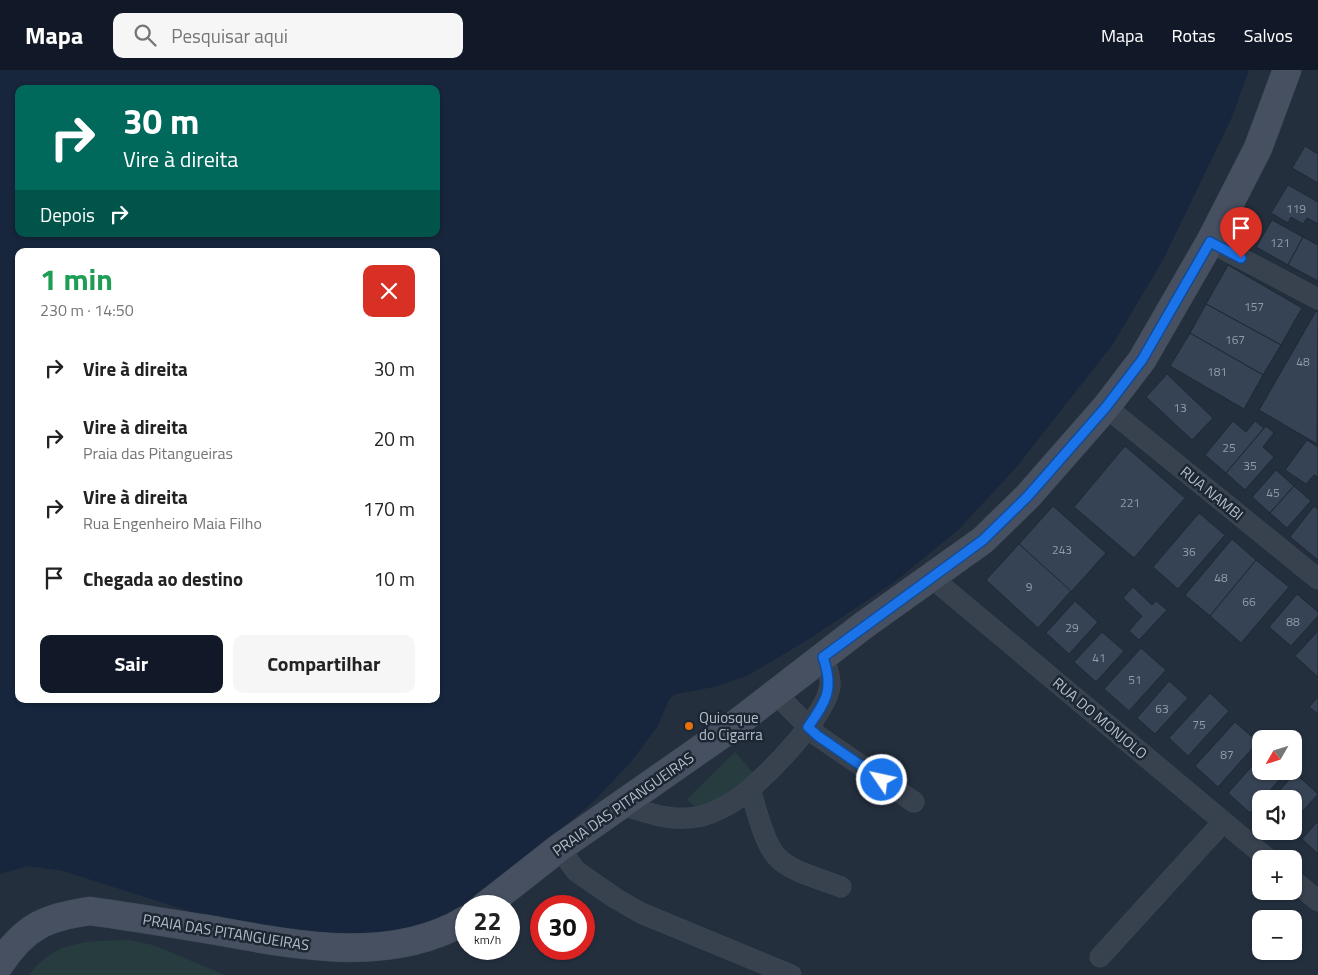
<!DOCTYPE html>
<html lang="pt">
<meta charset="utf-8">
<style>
:root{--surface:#fff;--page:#f6f6f6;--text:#222;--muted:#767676;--accent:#111827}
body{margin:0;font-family:"Titillium Web",sans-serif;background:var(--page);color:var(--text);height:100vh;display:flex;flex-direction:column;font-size:19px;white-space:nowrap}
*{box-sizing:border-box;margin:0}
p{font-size:16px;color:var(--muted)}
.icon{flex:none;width:28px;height:28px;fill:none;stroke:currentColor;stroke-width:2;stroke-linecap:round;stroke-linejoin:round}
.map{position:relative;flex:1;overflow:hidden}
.panel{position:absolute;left:15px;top:178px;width:425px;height:455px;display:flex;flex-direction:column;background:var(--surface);border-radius:10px;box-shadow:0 1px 4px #0004}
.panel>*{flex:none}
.hud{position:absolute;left:15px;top:15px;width:425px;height:152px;border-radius:10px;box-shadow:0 1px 4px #0004;background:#00695c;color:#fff;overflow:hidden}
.needle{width:32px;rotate:231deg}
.tools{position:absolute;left:1252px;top:660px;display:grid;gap:10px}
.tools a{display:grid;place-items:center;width:50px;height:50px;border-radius:10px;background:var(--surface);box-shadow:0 1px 4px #0004;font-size:25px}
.speed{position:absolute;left:455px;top:825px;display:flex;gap:10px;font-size:25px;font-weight:700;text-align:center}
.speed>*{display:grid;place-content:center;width:65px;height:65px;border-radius:50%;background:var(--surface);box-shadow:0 1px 4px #0004;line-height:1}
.speed small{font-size:12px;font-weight:400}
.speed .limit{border:8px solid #d22;background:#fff;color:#111}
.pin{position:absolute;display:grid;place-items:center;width:42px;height:42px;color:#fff;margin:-51px -21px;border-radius:50% 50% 50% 0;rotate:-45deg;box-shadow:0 0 5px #0007}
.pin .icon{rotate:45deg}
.me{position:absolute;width:55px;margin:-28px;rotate:304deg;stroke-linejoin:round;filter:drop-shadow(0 0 4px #0008)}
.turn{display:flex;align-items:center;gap:18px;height:105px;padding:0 25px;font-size:22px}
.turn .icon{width:65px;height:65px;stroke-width:2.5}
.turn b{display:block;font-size:35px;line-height:42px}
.then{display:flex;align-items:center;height:48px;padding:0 25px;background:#0003;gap:10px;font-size:19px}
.round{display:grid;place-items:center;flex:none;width:52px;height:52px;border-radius:10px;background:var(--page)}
.summary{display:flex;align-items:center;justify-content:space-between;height:85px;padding:0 25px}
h1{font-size:30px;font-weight:700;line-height:38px;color:#1e9e55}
.action{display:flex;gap:10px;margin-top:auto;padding:10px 25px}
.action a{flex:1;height:58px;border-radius:10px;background:var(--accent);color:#fff;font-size:20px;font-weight:700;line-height:58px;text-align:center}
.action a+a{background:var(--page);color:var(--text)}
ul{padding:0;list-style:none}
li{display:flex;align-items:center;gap:15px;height:70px;padding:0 25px}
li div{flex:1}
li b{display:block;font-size:19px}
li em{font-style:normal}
header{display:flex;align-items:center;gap:30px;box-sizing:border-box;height:70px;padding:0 25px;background:var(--accent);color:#fff}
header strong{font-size:24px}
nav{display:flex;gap:28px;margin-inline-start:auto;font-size:18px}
.search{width:350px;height:45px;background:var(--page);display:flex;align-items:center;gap:12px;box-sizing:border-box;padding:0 18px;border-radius:10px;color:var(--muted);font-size:19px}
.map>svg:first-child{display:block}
.green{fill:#263c3f}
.water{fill:#17263c;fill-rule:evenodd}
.building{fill:#364354;stroke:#1f2835}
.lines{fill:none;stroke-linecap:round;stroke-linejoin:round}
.minor-casing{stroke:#414a57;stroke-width:21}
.secondary-casing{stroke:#414a57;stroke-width:29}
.minor{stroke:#38414e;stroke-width:20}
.secondary{stroke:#465061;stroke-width:28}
.route-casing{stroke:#114b97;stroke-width:12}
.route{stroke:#1a73e8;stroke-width:9}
.food-dot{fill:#e8710a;stroke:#1d2633;stroke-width:2}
.labels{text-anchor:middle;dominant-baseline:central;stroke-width:5;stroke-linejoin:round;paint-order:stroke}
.number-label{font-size:12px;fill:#929caa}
.street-label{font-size:15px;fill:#b4bcc9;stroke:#1d2633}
.poi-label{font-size:15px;fill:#b4bcc9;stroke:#1d2633;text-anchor:start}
</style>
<header>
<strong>Mapa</strong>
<div class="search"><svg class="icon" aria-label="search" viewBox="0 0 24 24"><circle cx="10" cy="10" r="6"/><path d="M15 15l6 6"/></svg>Pesquisar aqui</div>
<nav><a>Mapa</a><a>Rotas</a><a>Salvos</a></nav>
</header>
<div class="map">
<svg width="1318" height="905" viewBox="0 0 1318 905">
<rect width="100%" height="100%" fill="#242f3e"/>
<g class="green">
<path d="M735,682L755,705L708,751L687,729Z"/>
<path d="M130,870L153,875L225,905H29C56,869 90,871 130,870Z"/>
</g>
<path class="water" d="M0,0H1249L1232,47L1163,190L1113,274L1015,399L957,461L893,513L809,569L747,606L714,617L676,624L670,628L657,657L631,692L594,731L522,793L437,851L376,869L310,870L217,850L63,801L28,796L0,804ZM19,19H436V164H19ZM19,181H436V629H19Z"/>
<g class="building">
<path d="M1305,76L1318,84V113L1292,98Z"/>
<path d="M1288,115L1318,132V154L1307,148L1303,154L1291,147L1288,153L1271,143Z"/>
<path d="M1272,150L1303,167L1288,195L1256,177Z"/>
<path d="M1303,167L1318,175V211L1288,195Z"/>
<path d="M1228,195L1302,238L1281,275L1206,234Z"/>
<path d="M1206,234L1281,275L1263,305L1190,263Z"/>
<path d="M1316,241L1318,242L1317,374L1259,340Z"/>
<path d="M1190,263L1263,305L1244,339L1170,296Z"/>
<path d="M1167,304L1213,348L1192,370L1146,327Z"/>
<path d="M1233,351L1246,362L1255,351L1264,358L1226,403L1205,385Z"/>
<path d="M1266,356L1274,363L1263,377L1274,387L1245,420L1226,403Z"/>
<path d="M1307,370L1318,377V407L1314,405L1306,414L1285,400Z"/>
<path d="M1125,376L1185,428L1134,488L1074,437Z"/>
<path d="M1276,400L1294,416L1270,443L1252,427Z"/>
<path d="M1294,416L1311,431L1287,458L1270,443Z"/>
<path d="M1053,436L1106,483L1071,522L1019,474Z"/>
<path d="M1314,436L1318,439V490L1290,467Z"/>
<path d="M1199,443L1225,465L1178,519L1153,497Z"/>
<path d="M1232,469L1256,490L1210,546L1185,525Z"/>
<path d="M1019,474L1071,521L1038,558L986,510Z"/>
<path d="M1256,490L1289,517L1241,573L1210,546Z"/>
<path d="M1133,517L1152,535L1156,531L1167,540L1139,570L1129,561L1142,546L1123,528Z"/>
<path d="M1297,524L1318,542V546L1291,576L1269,557Z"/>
<path d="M1075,531L1098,552L1069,584L1046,563Z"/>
<path d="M1318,561V607L1295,586Z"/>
<path d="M1102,562L1124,581L1096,612L1074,592Z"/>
<path d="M1141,578L1166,600L1129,641L1104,619Z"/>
<path d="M1169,611L1188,628L1155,664L1137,648Z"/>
<path d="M1210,623L1229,641L1188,686L1169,668Z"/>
<path d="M1318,627V644L1309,637Z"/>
<path d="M1235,652L1258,672L1218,717L1195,696Z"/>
<path d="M1261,686V701H1287L1250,743L1228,723Z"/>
<path d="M1295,703L1318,724L1294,751V729H1272Z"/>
<path d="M1318,751V784L1302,769Z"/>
</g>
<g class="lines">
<defs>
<g id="minor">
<path d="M1210,172L1318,229"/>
<path d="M1106,337L1318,509"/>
<path d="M932,508L1268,789"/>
<path d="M775,623L818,666L914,732"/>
<path d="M750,719C756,738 764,774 778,788C793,803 822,809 841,817"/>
<path d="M619,734C647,742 668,752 697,747C715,744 738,730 751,718C773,699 826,645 830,616C831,606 826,596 823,587"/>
<path d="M559,778L576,801L615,828L641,843L791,905"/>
<path d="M1294,811L1318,831"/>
<path d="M1100,887L1223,752"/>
</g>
<g id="secondary">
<path d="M485,836L559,778L728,660L864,555L983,470L1028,426L1106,337L1142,290L1210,172L1258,78L1287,0"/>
<path d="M0,894C25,856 47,847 90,841C133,847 175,854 218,861C300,876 391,894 466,850"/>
</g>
</defs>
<use href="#minor" class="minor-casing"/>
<use href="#secondary" class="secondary-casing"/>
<use href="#minor" class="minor"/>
<use href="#secondary" class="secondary"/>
</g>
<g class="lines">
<defs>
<path id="route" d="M882,710L818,666L808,657C827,630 834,619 823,587L983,470L1028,426L1106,337L1142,290L1210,172L1241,188"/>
</defs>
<use href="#route" class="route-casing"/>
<use href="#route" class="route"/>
</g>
<circle class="food-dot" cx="689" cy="656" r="5"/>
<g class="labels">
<g class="number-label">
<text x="1296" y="138">119</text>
<text x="1280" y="172">121</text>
<text x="1254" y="236">157</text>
<text x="1235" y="269">167</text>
<text x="1303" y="291">48</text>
<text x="1217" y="301">181</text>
<text x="1180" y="337">13</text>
<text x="1229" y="377">25</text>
<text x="1250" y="395">35</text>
<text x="1273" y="422">45</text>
<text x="1130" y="432">221</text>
<text x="1062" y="479">243</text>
<text x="1189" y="481">36</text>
<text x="1221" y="507">48</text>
<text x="1029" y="516">9</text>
<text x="1249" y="531">66</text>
<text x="1293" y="551">88</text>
<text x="1072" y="557">29</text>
<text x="1099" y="587">41</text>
<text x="1135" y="609">51</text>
<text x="1162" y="638">63</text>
<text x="1199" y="654">75</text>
<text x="1227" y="684">87</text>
</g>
<g class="street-label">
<text transform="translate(1212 423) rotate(39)">RUA NAMBI</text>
<text transform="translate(1100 648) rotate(40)">RUA DO MONJOLO</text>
<text transform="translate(623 734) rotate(-35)">PRAIA DAS PITANGUEIRAS</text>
<text transform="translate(226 862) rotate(9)">PRAIA DAS PITANGUEIRAS</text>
</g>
<g class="poi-label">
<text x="699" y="647">Quiosque<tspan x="699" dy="17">do Cigarra</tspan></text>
</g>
</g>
</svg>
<div class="tools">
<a><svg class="needle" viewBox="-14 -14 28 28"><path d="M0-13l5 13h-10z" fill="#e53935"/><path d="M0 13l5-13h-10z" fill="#767676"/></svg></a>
<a><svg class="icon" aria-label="sound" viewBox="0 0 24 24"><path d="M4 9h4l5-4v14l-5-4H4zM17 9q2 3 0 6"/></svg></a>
<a>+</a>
<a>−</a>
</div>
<div class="speed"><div>22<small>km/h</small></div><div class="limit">30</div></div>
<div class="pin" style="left:1241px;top:188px;background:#d93025"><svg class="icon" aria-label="arrive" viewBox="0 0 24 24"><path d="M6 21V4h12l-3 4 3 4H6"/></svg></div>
<svg class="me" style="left:882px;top:710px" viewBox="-20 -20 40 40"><circle r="17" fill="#1a73e8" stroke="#fff" stroke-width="3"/><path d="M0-11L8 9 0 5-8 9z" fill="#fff"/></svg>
<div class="hud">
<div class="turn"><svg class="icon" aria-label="right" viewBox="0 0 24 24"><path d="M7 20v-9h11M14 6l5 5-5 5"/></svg><div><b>30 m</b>Vire à direita</div></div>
<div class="then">Depois<svg class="icon" aria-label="right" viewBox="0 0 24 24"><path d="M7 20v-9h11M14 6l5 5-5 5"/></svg></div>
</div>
<section class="panel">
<div class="summary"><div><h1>1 min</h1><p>230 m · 14:50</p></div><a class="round" style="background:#d93025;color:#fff"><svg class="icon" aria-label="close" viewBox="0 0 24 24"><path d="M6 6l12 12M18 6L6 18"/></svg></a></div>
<ul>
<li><svg class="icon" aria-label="right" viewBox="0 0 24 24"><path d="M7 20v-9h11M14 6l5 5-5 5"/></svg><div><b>Vire à direita</b></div><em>30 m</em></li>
<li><svg class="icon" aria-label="right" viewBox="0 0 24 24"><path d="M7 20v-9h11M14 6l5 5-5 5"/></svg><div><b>Vire à direita</b><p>Praia das Pitangueiras</p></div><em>20 m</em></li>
<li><svg class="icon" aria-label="right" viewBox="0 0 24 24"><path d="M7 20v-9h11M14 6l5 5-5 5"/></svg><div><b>Vire à direita</b><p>Rua Engenheiro Maia Filho</p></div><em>170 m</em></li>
<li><svg class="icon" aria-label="arrive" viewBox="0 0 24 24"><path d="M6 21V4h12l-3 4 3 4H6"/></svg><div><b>Chegada ao destino</b></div><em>10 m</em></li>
</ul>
<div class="action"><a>Sair</a><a>Compartilhar</a></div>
</section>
</div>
